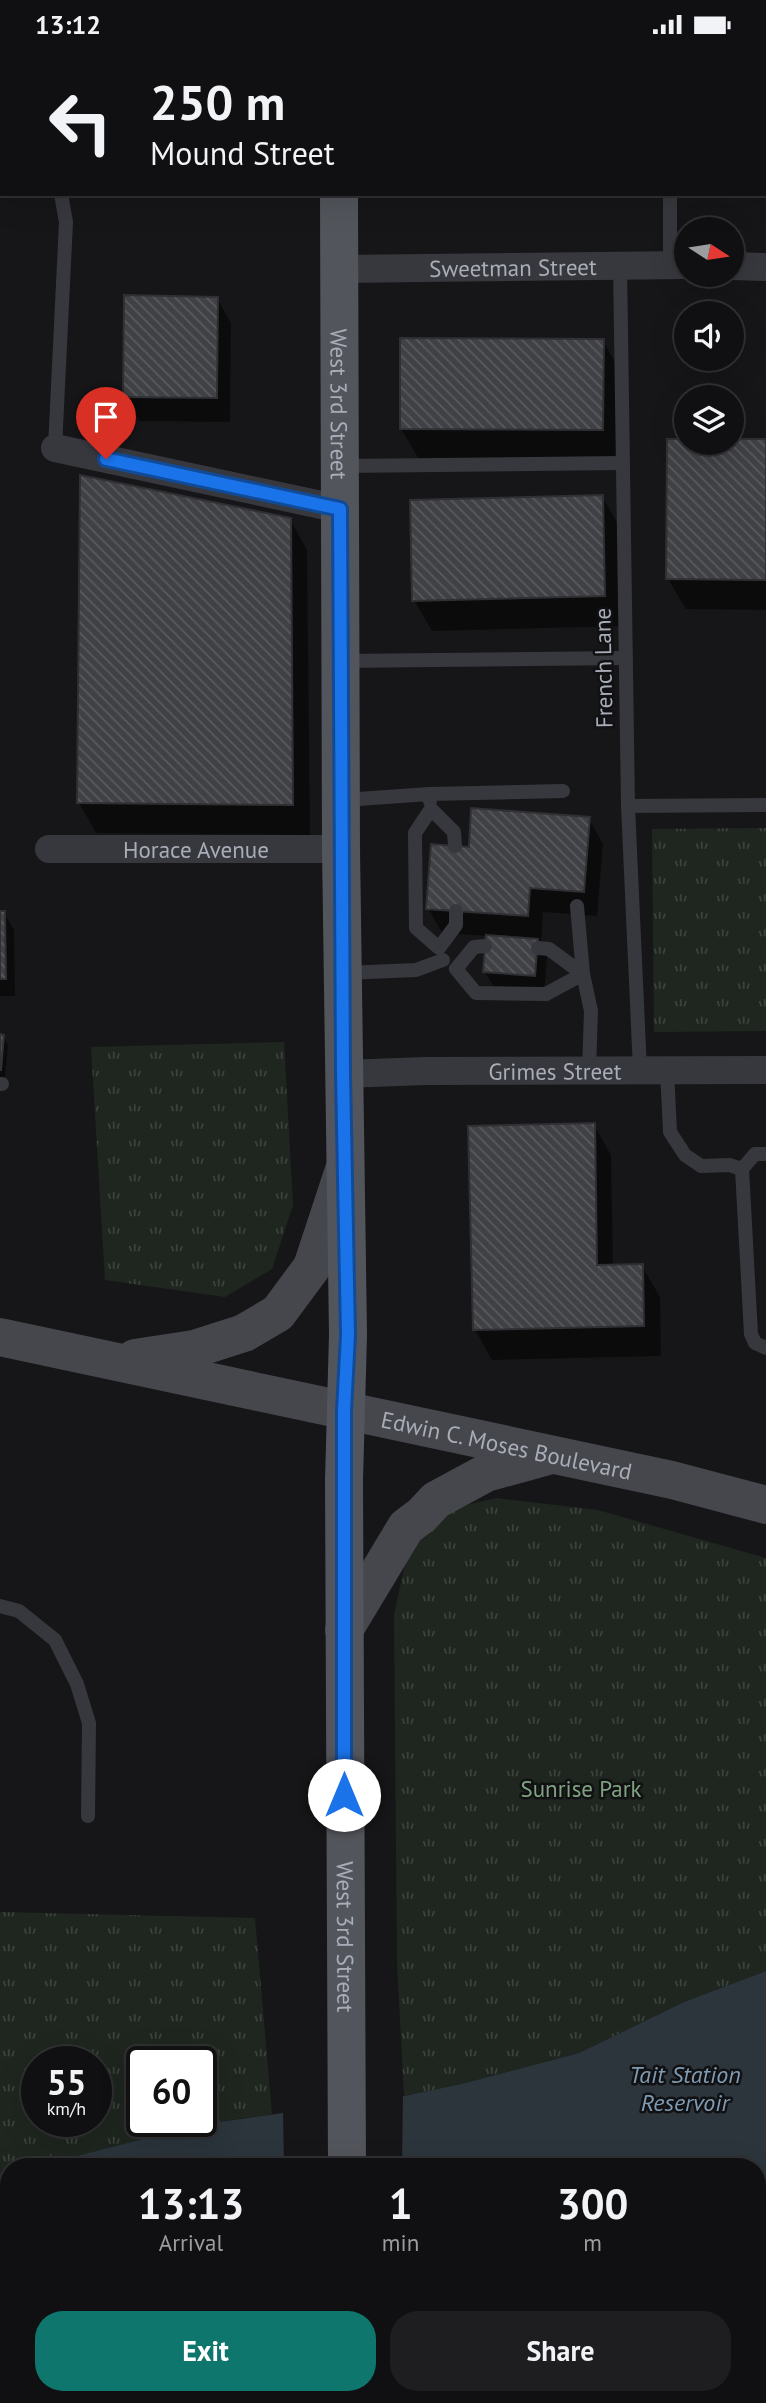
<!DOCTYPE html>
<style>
:root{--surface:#101012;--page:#1e1e20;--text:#f1f3f6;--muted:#9c9d9f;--line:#303032;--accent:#0f766e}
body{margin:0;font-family:"PT Sans",sans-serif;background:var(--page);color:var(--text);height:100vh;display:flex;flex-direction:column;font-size:26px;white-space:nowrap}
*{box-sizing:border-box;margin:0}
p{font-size:23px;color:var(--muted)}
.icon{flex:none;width:38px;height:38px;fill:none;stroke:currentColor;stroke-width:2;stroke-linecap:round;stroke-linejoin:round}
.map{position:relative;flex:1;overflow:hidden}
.details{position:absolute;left:0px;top:2109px;width:766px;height:247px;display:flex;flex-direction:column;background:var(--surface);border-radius:28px 28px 0 0;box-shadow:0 7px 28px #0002,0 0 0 2px var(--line)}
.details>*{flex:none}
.top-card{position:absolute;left:0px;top:0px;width:766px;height:147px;box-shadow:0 7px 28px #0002,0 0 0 2px var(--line);background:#101012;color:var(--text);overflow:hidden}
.needle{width:46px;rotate:102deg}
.fabs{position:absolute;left:674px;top:168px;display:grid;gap:14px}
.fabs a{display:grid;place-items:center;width:70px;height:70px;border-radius:50%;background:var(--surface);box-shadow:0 7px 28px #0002,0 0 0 2px var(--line);font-size:35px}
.speed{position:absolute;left:21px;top:1997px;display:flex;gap:14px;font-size:35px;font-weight:700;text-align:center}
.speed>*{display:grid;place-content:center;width:91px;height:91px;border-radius:50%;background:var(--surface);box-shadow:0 7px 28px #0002,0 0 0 2px var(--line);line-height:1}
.speed small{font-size:18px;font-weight:400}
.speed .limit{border:4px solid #111;border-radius:10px;background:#fff;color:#111}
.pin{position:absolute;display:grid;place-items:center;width:60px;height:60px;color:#fff;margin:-72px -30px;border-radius:50% 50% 50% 0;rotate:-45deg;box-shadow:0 0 7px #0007}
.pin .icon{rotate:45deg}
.me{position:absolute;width:77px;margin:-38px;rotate:0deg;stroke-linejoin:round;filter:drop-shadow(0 0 5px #0008)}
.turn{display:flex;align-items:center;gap:24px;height:147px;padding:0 35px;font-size:32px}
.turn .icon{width:91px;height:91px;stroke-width:2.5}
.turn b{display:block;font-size:49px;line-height:60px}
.eta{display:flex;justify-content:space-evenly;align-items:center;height:119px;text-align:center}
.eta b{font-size:42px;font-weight:700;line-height:49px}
.primary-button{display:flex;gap:14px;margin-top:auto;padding:14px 35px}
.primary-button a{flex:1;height:80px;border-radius:28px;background:var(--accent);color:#fff;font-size:28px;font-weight:700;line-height:80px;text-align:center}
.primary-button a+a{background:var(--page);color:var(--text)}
.status{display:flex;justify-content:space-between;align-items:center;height:49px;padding:0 35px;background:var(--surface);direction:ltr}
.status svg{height:19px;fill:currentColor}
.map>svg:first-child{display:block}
.grass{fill:url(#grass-tufts);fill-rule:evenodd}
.water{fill:#2c353c}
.pier{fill:#161618}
.shadow{fill:#0007}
.building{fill:url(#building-back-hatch);stroke:#303034;stroke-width:2}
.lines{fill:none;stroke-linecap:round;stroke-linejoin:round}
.lane{stroke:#37383d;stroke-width:14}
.street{stroke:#37383d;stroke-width:28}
.secondary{stroke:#45474d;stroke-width:38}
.primary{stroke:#53555c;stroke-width:38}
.route-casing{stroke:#114b97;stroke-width:18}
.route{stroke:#1a73e8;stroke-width:12}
.labels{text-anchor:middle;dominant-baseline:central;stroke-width:5;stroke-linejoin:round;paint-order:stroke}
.street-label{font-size:23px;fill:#a8adb8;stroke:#111113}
.park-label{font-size:23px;fill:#7fa381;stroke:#111113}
.water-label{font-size:24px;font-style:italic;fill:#7f9bb3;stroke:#111113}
</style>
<div class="status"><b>13:12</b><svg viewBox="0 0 49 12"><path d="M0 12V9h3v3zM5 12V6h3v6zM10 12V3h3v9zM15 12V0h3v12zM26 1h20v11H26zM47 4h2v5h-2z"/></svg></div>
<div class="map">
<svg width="766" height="2354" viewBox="0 0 766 2354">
<defs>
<pattern id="grass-tufts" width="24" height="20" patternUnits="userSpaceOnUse" patternTransform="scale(1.75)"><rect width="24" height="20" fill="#1e261f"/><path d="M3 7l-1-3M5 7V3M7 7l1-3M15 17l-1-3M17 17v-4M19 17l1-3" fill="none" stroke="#3c433d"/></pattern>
<pattern id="building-back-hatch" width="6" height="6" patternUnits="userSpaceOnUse" patternTransform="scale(1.75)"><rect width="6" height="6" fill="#404145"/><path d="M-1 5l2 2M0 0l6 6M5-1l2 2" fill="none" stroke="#595a5e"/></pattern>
</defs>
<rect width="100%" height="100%" fill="#161618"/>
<g class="grass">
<path d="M766,779V982L654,983L652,780Z"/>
<path d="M284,993L293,1156L272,1220L225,1248L105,1231L91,998Z"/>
<path d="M496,1449L598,1461L766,1509V1922L684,1953L579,2004L461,2035L404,2047L397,1913L394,1566L404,1520L414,1494L445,1461Z"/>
<path d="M0,1863L255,1869L272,2065L197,2076L38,2117L9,2118V2125L0,2128ZM37,2012H96V2072H37ZM142,2012H201V2072H142Z"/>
</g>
<path class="water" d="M766,1922V2354H0V2128L9,2125V2347H758V2118L38,2117L197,2076L404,2047L461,2035L579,2004L684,1953Z"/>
<g class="pier">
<path d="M403,2043L402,2117H284L283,2060Z"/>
<rect x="285" y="2347" width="116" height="7"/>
</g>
<g class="shadow">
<rect x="35" y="0" width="253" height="2"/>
<path d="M217,249L231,274L230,373L139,372L125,347Z"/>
<path d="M603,292L620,322V411L419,410L401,380Z"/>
<path d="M686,392V394L766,392V561L686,560L668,530Z"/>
<path d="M602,448L620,478L622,577L432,582L414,551Z"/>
<path d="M290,470L307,501L310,786L96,784L79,754Z"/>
<path d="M589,770L603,795L597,867L543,863L541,892L537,891L547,909L544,944L495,940L485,923L488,887L442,884L428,859L470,800Z"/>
<path d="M0,864H4L14,881L15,947H0Z"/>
<path d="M0,987H3L8,996L5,1028H0Z"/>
<path d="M594,1076L611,1106L613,1218L642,1217L660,1248L661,1307L492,1311L475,1281Z"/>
</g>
<g class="building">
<rect x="33" y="0" width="187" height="2"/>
<path d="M124,246L218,248L217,349L123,348Z"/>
<path d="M400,289L604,290L603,381L400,380Z"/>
<path d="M667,390H686V394H732V390H766V531L666,530Z"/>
<path d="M80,426L291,469L293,756L77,754Z"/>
<path d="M603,446L605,547L412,552L410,451Z"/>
<path d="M471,759L590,768L584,843L530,839L528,867L426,860L431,795L469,798Z"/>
<path d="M0,862H5L6,930H0Z"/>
<path d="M486,886L538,890L535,927L483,923Z"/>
<path d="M0,985L4,986L1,1021H0Z"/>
<path d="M595,1074L597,1216L643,1215L644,1277L473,1281L468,1077Z"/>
</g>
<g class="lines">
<g class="lane">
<path d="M671,2V0"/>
<path d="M0,101H2"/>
<path d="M670,215V145"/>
<path d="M620,216L628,757L640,1021"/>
<path d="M55,399L66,173L61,145"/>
<path d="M341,417L623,414"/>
<path d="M342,612L626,609"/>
<path d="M429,745L563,742"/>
<path d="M344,751L429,745L430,752"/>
<path d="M628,757L766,756"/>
<path d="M455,797L454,783L431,760L415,784L416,879L439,899L456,876V862"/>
<path d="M577,857L583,925L591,962L589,1021"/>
<path d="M485,897L474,898L456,920L476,944L546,945L583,925L549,900L538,899"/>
<path d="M345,924L416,921L443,911"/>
<path d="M667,1021L670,1083L685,1106L701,1117L729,1116L742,1120"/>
<path d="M0,1035H2"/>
<path d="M766,1105H755L742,1120L751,1285L755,1294L766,1299"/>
<path d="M0,1557L19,1562L55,1591L77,1635L89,1674L88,1767"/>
</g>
<g class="street">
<path d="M732,217L766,218"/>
<path id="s1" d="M340,220L686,216"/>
<path d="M55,399L340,460"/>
<path id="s2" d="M49,800H341"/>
<path id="s3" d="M343,1025L426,1022L766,1021"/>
</g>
<g class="secondary">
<path id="s4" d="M0,1288L672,1431L766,1456"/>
<path d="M135,1309L194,1300L244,1284L278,1264L312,1218L344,1121"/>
<path d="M344,1581L406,1478L422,1466L436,1451L486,1424L548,1407"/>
</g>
<g class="primary">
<path d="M339,0V2"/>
<path id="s5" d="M339,145L341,800L348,1286L344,1431L347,2118"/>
<path d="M348,2347L349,2354"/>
</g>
</g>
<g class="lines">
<defs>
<path id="route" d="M106,410L340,460L343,1025L348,1286L344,1362V1746"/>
</defs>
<use href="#route" class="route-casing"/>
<use href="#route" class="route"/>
</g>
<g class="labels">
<g class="street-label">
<text stroke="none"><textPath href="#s1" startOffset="173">Sweetman Street</textPath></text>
<text stroke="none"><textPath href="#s5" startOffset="210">West 3rd Street</textPath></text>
<text transform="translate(603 619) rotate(-91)">French Lane</text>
<text stroke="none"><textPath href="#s2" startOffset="147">Horace Avenue</textPath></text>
<text stroke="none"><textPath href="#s3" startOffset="212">Grimes Street</textPath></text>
<text stroke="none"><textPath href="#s4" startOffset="518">Edwin C. Moses Boulevard</textPath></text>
<text stroke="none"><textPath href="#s5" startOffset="1743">West 3rd Street</textPath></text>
</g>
<g class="park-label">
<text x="581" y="1739">Sunrise Park</text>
</g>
<g class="water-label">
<text x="685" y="2025">Tait Station<tspan x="685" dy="28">Reservoir</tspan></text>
</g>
</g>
</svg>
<div class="fabs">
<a><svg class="needle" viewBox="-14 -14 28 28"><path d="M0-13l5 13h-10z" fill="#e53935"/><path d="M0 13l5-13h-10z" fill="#9c9d9f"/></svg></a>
<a><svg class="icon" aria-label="sound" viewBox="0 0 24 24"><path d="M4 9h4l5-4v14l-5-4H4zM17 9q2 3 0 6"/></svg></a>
<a><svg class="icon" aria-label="layers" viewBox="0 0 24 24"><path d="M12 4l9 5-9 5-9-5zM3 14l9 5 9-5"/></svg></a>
</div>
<div class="speed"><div>55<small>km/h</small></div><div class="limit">60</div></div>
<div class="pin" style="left:106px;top:410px;background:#d93025"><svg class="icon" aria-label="arrive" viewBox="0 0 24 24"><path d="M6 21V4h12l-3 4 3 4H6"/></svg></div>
<svg class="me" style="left:344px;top:1746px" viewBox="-20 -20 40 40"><circle r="19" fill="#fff"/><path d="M0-13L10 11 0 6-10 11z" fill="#1a73e8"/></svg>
<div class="top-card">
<div class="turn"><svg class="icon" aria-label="left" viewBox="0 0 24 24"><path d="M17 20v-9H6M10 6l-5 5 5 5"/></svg><div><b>250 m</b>Mound Street</div></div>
</div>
<section class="details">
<div class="eta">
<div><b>13:13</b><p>Arrival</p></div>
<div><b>1</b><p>min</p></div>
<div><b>300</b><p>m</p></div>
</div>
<div class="primary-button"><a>Exit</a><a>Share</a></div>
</section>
</div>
